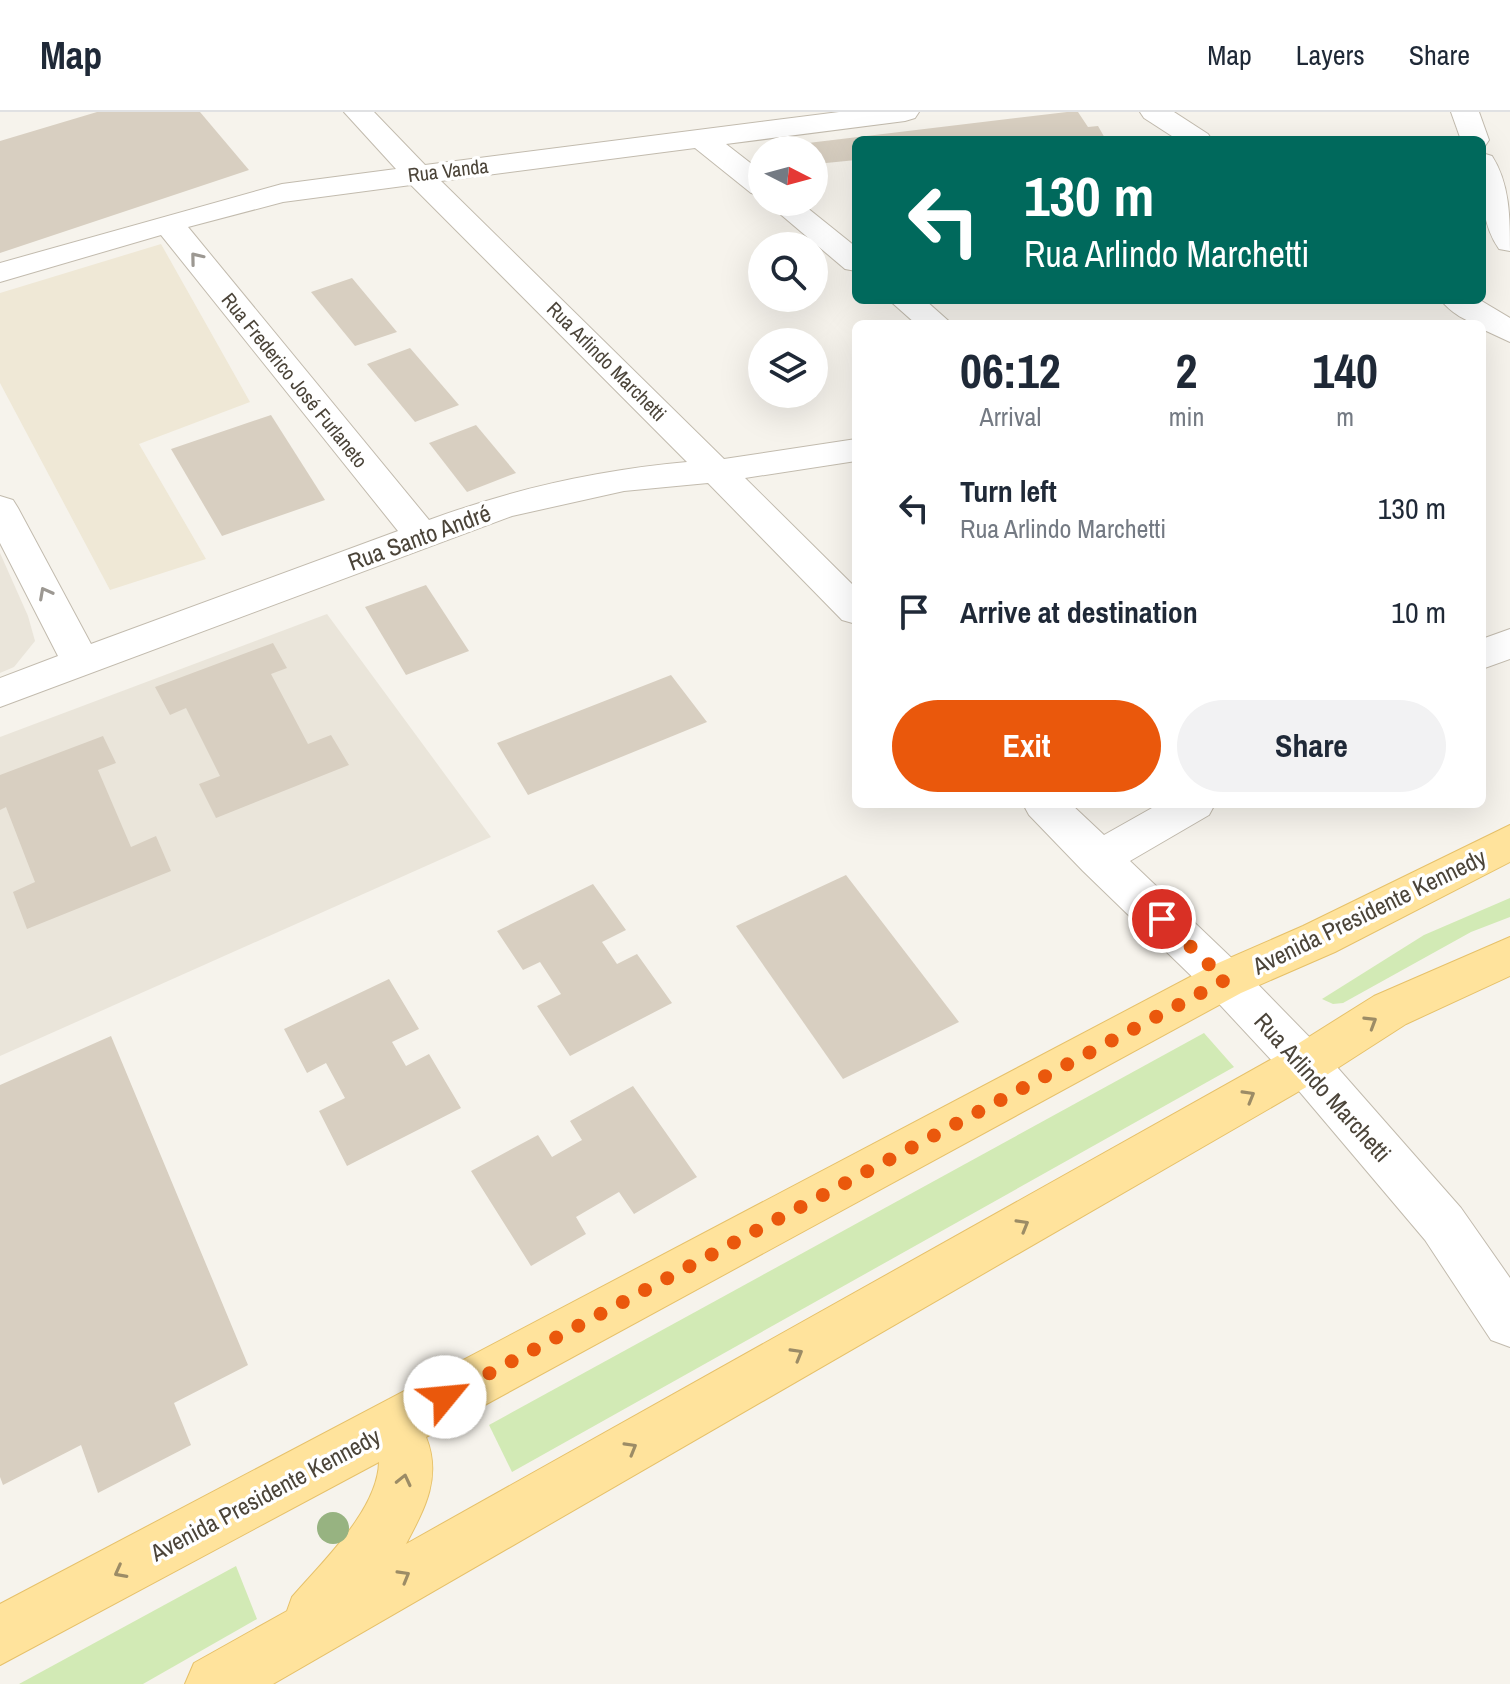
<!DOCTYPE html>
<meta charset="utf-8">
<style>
:root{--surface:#fff;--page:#f2f2f3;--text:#1f2937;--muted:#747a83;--line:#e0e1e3;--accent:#ea580c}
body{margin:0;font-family:"Archivo Narrow",sans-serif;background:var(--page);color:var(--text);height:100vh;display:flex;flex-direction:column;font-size:30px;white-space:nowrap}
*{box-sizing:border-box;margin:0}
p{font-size:26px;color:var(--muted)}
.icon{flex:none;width:44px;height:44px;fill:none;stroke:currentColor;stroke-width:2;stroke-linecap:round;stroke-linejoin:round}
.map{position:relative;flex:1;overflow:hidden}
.side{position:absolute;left:852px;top:208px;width:634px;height:488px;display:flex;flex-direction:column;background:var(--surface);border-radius:12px;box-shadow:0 8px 32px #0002}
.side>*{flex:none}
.guide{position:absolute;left:852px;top:24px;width:634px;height:168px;border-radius:12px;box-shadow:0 8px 32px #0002;background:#00695c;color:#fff;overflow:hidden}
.needle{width:52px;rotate:96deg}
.buttons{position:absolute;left:748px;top:24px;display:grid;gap:16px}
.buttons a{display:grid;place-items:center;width:80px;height:80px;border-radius:50%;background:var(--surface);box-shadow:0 8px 32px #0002;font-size:40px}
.pin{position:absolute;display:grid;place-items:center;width:68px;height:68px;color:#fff;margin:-34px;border:4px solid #fff;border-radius:50%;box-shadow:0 2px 8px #0007}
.me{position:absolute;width:88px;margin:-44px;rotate:62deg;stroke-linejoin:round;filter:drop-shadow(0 0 6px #0008)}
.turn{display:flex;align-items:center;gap:28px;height:168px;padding:0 40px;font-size:36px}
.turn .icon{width:104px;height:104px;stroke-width:2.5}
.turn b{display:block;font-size:56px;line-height:68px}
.eta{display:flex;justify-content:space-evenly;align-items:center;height:136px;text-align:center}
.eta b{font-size:48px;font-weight:800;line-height:56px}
.action{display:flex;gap:16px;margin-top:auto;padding:16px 40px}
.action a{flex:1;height:92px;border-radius:48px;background:var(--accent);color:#fff;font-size:32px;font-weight:800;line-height:92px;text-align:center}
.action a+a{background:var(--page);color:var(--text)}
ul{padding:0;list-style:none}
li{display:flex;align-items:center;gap:24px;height:104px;padding:0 40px}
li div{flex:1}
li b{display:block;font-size:30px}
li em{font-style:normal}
header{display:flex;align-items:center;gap:48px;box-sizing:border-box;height:112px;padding:0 40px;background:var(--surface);border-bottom:2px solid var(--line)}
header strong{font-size:38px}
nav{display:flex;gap:44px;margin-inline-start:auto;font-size:28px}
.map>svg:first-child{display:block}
.residential{fill:#eae5da}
.education{fill:#efe8d6}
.green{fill:#d2eab5}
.building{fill:#d8cfc1}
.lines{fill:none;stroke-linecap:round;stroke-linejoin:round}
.minor-casing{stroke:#c2bbae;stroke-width:2}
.major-casing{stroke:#e6c16a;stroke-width:2}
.minor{fill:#fff;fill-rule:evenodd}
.major{fill:#ffe39c;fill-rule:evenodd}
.tree{fill:#97b381}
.oneway{stroke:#9c9892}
.oneway2{stroke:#9c8c66}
.route{stroke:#ea580c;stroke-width:14;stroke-dasharray:0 25.2}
.labels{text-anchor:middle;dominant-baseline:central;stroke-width:7;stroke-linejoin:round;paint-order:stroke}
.far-street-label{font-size:20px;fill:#4b4439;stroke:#fff}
.street-label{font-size:24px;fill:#4b4439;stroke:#fff}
</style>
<header>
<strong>Map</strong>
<nav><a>Map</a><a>Layers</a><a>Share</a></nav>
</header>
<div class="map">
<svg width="1510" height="1572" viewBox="0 0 1510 1572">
<rect width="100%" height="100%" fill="#f6f3ec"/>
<g class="residential">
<path d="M0,441L28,504L35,529L14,555L0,561Z"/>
<path d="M327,502L491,725L0,944V625Z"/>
</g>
<path class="education" d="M161,132L250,290L139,332L206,447L110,478L0,271V181Z"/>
<g class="green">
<path d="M1510,786V805L1471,820L1343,891L1333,892L1322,887L1424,823Z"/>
<path d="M1204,921L1234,955L512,1360L489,1313Z"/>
<path d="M236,1454L257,1507L143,1572H19Z"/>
</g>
<g class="building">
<path d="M97,0H200L249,58L0,141V29Z"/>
<path d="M1067,0H1078L1088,15L1098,14L1106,28H856V48L816,52L814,38H811L808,31Z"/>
<path d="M352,166L397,220L355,234L311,180Z"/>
<path d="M410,236L459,293L415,310L367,252Z"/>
<path d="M271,303L325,388L222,424L171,337Z"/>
<path d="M476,313L516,361L467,380L429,331Z"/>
<path d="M426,473L469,539L406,563L365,495Z"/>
<path d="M273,531L287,556L271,562L308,632L331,623L349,653L216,706L199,672L220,664L186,596L170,603L155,575Z"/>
<path d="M671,563L707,610L528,683L497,631Z"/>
<path d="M103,624L116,651L98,658L131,735L156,724L171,759L27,817L13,780L35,770L6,695L0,698V663Z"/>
<path d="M846,763L959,910L843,967L736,814Z"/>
<path d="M593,772L626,818L602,830L617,852L637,842L672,891L570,944L537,894L561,882L540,850L523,858L497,819Z"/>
<path d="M389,867L419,917L392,930L406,954L429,942L461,996L347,1054L319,999L345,986L326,951L307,961L284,917Z"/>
<path d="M111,924L248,1253L174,1291L191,1333L98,1381L81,1333L3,1373L0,1365V973Z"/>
<path d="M633,974L697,1065L634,1102L619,1080L576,1105L586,1122L531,1154L471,1059L538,1023L552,1045L582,1028L570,1009Z"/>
</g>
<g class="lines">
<defs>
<g id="minor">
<path d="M344,0H374L425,53L839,0H919L915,6L905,9L726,32L762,60V84L751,81L695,36L441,69L724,347L856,327V349L745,366L856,476V512L842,508L708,371L624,379L512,404L0,595V566L58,544L0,431V384L13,388L18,396L91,532L398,419L161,123L0,170V151L282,72L396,57ZM411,73L687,350C598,358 513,377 429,408L188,115L283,90Z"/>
<path d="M1140,0H1174L1208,22L1212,28H1178L1144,6Z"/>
<path d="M1451,0H1479L1489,28L1485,34L1482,35V28H1461Z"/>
<path d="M1482,41L1492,44C1510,72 1510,106 1510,139L1499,137C1479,108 1482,74 1482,41Z"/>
<path d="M766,90H800L856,135V159L845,157Z"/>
<path d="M889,188H925L952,212H916Z"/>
<path d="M1441,188H1480L1510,206V230L1482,217V212C1468,212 1449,199 1441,188Z"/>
<path d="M1510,517V547L1482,557V527Z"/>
<path d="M1023,692H1071L1104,723L1159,692H1215L1209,703L1130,749L1241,855L1322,938L1461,1096L1510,1166V1235L1491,1228L1425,1128L1288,966L1209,881L1083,759L1029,703Z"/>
</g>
<path id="major" d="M1510,713V750L1335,840L1241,881L426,1325C442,1365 425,1396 406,1432L1288,938L1374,884L1510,825V864L1406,912L1322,966L273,1572H185L194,1551L287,1499L292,1485C322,1450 378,1398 379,1350L0,1553V1492L1209,855L1303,814Z"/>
</defs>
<use href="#minor" class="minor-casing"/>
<use href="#major" class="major-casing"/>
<use href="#minor" class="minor"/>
<use href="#major" class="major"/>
</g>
<circle class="tree" cx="333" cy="1416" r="16"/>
<defs><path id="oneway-chevron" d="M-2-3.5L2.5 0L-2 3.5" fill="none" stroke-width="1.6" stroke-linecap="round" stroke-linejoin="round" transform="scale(2)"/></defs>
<g class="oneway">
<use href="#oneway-chevron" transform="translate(196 146) rotate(-129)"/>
<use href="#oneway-chevron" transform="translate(45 481) rotate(-118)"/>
</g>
<g class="oneway2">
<use href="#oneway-chevron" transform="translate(1371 910) rotate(-32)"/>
<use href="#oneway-chevron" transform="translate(1249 984) rotate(-30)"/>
<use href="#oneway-chevron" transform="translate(1023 1113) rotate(-30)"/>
<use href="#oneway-chevron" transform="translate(797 1242) rotate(-30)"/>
<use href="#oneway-chevron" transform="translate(631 1336) rotate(-30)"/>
<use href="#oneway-chevron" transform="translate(404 1368) rotate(-77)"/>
<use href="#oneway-chevron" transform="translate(120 1460) rotate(152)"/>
<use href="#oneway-chevron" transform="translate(404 1464) rotate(-30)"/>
</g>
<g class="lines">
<path class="route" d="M445,1285L1225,868L1162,807"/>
</g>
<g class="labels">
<g class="far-street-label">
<text transform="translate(448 58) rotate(-7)">Rua Vanda</text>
<text transform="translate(607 249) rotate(45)">Rua Arlindo Marchetti</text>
<text transform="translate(295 268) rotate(51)">Rua Frederico José Furlaneto</text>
</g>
<g class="street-label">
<text transform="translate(419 425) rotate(-20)">Rua Santo André</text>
<text transform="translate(1369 799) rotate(-26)">Avenida Presidente Kennedy</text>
<text transform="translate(1323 975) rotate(48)">Rua Arlindo Marchetti</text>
<text transform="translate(265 1382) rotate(-28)">Avenida Presidente Kennedy</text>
</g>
</g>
</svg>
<div class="buttons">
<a><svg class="needle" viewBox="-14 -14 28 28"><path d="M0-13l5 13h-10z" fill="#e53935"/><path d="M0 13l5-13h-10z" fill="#747a83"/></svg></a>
<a><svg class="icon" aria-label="search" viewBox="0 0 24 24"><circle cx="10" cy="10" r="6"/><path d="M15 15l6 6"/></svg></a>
<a><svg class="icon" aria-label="layers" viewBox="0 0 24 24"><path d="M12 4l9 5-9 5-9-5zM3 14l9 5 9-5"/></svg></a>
</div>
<div class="pin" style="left:1162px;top:807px;background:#d93025"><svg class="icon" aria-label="arrive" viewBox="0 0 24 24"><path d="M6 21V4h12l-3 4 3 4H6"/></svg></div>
<svg class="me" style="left:445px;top:1285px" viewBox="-20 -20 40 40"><circle r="19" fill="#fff"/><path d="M0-13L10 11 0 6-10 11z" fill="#ea580c"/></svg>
<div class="guide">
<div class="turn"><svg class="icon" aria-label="left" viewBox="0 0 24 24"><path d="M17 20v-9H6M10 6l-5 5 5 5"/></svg><div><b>130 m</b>Rua Arlindo Marchetti</div></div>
</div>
<section class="side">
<div class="eta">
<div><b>06:12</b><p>Arrival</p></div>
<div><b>2</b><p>min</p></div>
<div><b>140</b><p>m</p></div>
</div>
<ul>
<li><svg class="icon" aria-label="left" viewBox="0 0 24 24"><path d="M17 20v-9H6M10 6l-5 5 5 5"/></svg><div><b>Turn left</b><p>Rua Arlindo Marchetti</p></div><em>130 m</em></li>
<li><svg class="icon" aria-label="arrive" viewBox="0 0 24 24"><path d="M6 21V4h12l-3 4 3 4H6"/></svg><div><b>Arrive at destination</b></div><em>10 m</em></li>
</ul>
<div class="action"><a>Exit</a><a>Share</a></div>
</section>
</div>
